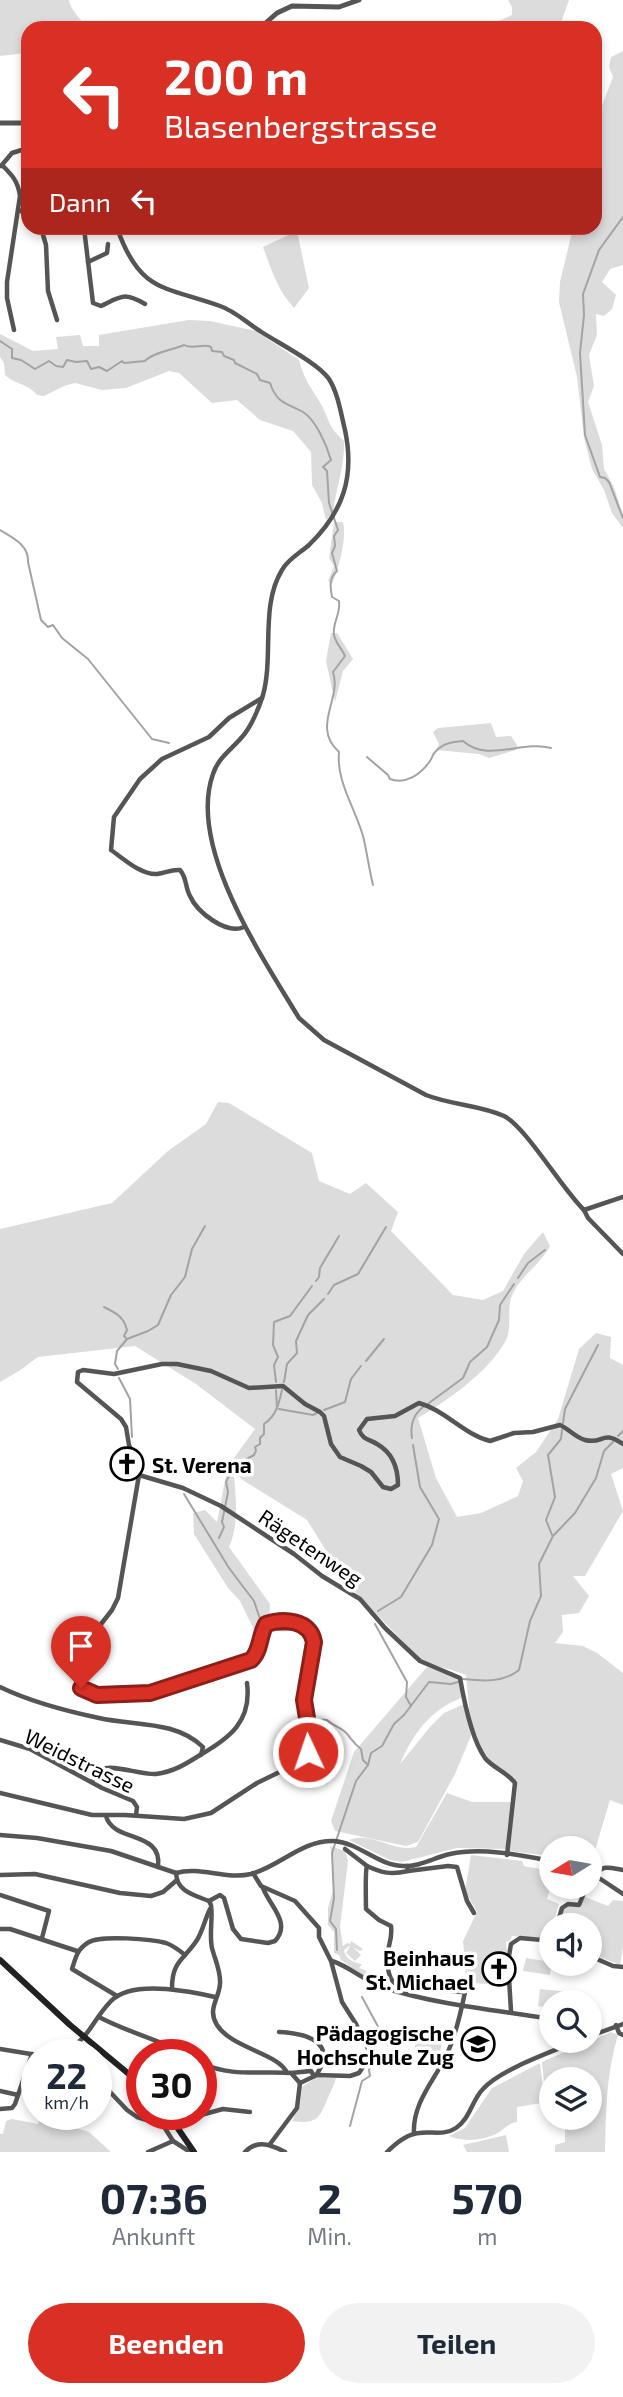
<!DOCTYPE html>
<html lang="de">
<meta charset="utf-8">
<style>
:root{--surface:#fff;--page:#f2f2f3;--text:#1f2937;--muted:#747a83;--accent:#d93025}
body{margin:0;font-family:"Exo 2",sans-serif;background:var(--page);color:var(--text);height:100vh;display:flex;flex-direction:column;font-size:26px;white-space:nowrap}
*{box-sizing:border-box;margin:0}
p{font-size:23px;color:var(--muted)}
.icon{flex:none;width:38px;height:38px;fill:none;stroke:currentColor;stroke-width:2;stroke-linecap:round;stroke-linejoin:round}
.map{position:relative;height:2152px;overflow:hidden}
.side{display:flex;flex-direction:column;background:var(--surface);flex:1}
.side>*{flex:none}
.top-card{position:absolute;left:21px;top:21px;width:581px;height:214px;border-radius:21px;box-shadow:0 4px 10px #0003;background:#d93025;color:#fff;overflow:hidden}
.needle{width:46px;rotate:259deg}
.fabs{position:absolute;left:539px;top:1836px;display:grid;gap:14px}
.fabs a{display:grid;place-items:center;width:63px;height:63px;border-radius:50%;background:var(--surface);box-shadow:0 4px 10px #0003;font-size:35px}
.speed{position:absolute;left:21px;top:2039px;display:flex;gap:14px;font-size:35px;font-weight:700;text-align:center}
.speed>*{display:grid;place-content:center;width:91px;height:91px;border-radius:50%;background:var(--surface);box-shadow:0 4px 10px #0003;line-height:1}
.speed small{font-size:18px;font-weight:400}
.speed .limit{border:10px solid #d22;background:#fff;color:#111}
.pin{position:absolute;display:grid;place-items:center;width:60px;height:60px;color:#fff;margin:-72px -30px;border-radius:50% 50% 50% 0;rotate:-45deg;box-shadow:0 0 7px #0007}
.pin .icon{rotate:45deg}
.me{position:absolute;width:77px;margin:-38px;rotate:357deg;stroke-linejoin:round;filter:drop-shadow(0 0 5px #0008)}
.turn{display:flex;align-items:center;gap:24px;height:147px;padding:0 28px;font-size:32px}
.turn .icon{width:91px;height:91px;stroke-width:2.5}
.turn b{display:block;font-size:49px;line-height:60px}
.then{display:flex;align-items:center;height:66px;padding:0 28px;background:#0003;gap:14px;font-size:26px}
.eta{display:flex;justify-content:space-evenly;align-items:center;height:119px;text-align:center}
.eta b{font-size:42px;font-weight:700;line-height:49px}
.button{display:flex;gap:14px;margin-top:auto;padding:14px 28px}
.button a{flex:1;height:80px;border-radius:42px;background:var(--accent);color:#fff;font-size:28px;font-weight:700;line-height:80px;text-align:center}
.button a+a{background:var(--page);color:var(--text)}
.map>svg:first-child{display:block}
.green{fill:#dcdcdc}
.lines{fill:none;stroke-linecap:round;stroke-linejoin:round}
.stream{stroke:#a3a3a3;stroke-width:2}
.minor{stroke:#555;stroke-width:4.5}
.tertiary{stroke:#555;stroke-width:5}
.secondary{stroke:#222;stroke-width:6}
.route-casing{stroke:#8d1f18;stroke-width:18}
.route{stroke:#d93025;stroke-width:12}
.labels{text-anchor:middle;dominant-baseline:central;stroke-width:7;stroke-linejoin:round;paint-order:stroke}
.poi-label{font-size:21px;font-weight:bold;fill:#000;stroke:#fff;text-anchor:end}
.street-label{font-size:21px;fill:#000;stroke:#fff}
</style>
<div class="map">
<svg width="623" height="2152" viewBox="0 0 623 2152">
<rect width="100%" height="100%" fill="#fff"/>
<g class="green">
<path d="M0,0H69C70,11 82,17 84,28H28V53L0,56Z"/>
<path d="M508,0H569L559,28H489L496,22L512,15V7Z"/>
<path d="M623,51V265L610,269L602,282L616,295L612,309L604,316L596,314L597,335L589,355L594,386L588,402L602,445L604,469L614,487L623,515V528L612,513L604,490L592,469L584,438L577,377L559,302L560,282L573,228H595V124L613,77L609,67L611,57Z"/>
<path d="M297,231L309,288L294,308C278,291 271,269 263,247Z"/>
<path d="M189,320L210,321L256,331L299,360C304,379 311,388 321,404C330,421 328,427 344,441C345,467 336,487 333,513L326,520L322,503L312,485L311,452L293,431L260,420L237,400L212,403L179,373L169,371L126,388L102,390L75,383L64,386L44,396L37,395C27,383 16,385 5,375L4,363L0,357V334L33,351L58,349L56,337L80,335L83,346H99V335Z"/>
<path d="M334,522H343C347,539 339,567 332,584L328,581L334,566L329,558Z"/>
<path d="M331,633H337L353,659L343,671L335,702L326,661Z"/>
<path d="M491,723L496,737L511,736L517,745L516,750L489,758L479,754L436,750L439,744L433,732L438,728Z"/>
<path d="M218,1102L229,1103L312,1153L319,1181L350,1194L366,1183L398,1212L391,1231L453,1295L483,1300L503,1291L524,1254L543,1232L550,1246C540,1266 519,1276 511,1298C507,1310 512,1328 506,1340C490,1371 447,1401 418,1418L436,1478L457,1517L481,1513L518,1496L523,1481L516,1468L536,1452L558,1419L579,1349L596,1333L611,1337L610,1358L623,1365V1468L611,1474L623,1511L585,1576H573L589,1596L579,1613L562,1615L563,1632L555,1643L583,1646L597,1653L623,1673V1805L610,1800L590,1867V1848H551V1856L509,1851L514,1778L491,1761L483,1751L470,1718L466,1675C452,1669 438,1667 423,1662L347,1584L307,1520L241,1479L229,1465L255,1429L196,1384L135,1346L38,1357L19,1371L0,1382V1229L112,1203L168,1151L206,1124Z"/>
<path d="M227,1470L234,1475C236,1498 239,1525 229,1547L270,1604L268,1635L255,1632L240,1601L228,1588L194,1534L193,1513L205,1510L217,1522Z"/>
<path d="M427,1667L458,1677L461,1698C430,1710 413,1734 400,1764L430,1727L444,1713L464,1704L473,1731L455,1774L418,1842L406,1846L335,1831L331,1821L354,1752Z"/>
<path d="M447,1793L472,1802H512L507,1829L506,1849L457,1848L402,1862L390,1860L349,1840C371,1831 394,1853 416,1847Z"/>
<path d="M330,1846L345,1851L348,1861L340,1927L343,1946L347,1943L350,1944L351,1941L363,1949L360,1951L353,1947L361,1955L355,1961L346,1953L351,1945L344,1950C345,1958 353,1963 362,1964L359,1968L365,1970L371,1981L341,1960L339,1955L334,1953V1932L328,1925V1908L333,1890V1860Z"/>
<path d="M471,1855L522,1861L524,1866L551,1871V1885L547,1899L559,1904L553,1925H551V1934L546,1938L512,1936L510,1941L506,1942L509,1975H494L487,1984L474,1983L466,1976L463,1941L477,1912L465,1891Z"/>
<path d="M585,1897L608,1906L613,1900L623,1901V1946L620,1965L590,1953V1925H578L561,1920L563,1910L568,1906H580Z"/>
<path d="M526,1958L551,1962L550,1975L523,1971Z"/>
<path d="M540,1989L569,1992L568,2002H551V2008L538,2006Z"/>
<path d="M611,2032L618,2035C606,2074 606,2112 605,2152H555V2145L565,2142V2118H590V2079H551V2099L545,2092L542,2062Z"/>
<path d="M417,2034L443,2040L439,2056L414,2051Z"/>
<path d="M540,2063L544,2096L542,2103L517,2107V2122C508,2123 504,2130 496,2134C481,2141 465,2142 449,2136L465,2128L492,2088Z"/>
<path d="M316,2078H336C334,2086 330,2092 327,2100C319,2120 315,2124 292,2121L300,2105L302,2087Z"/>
<path d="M42,2114H59L78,2120L75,2128L89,2132L111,2152H0V2134H3L6,2121L12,2119L38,2124Z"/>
<path d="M506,2135L509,2152H467L463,2145Z"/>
</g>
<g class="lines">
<g class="stream">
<path d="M623,217L599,250L583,294L584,315L580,353L585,435L600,477L605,478L609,482L623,518"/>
<path d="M0,341L12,349V358L21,360L35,369L49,361L56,366L63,367L67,360L76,362L87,361L91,369L99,367L107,371L122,361L124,363L145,361C152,353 172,350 184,345C193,350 203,343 211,347L212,351L222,352L224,356L234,360L235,363L257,374L260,380L270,383C277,404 287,403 303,412C316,420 327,446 331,460L323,467L327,471L329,503L338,530L334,536L335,546L332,553L337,571C329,578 330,587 332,597L339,601C341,614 332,623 334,635C335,642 342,649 345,656L333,672C342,699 311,727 339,752C336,781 355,808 363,836C367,852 369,869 373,885"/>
<path d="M0,530C13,538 29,545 28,562L41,620L48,627L53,625L62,638L88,659L152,739L169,743"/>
<path d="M367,757L388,775L390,779C406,785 421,774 430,761C434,755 431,756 436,751C444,743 452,742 463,741C488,763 522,740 551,748"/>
<path d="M518,1278L528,1263L545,1250"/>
<path d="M316,1281L319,1277L320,1268L339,1236"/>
<path d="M328,1294L334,1285L358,1274L386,1227"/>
<path d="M104,1307C116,1313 124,1317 127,1330L124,1336L126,1338"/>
<path d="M366,1361L384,1339"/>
<path d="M118,1369L115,1364L117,1351L127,1339L148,1331L158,1325L171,1295L185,1277L192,1249L205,1226"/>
<path d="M119,1378L130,1399L132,1437"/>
<path d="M276,1382L274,1365L278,1357L273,1345L274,1322L290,1316L312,1286"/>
<path d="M284,1382L287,1364L297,1353L296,1341L308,1315L324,1299"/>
<path d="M276,1390L277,1408"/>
<path d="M429,1403L463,1378L470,1362L487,1347L499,1320L500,1305L514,1284"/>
<path d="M279,1409L313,1415L317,1413"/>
<path d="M324,1410L345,1402L351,1379L361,1366"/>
<path d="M563,1423L565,1409L598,1345"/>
<path d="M618,1436L623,1431"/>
<path d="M412,1438C410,1426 413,1415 423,1407"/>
<path d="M184,1494L229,1568L254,1601L260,1619"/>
<path d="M552,1535L546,1520L555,1497L548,1455L561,1439L562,1430"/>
<path d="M219,1538L224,1527L222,1522L228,1492L226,1482L232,1470L240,1468L243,1461L254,1455L256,1451L255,1447L260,1444V1438L264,1434V1424C276,1416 279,1404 282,1390"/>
<path d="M378,1611L401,1597L432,1545L439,1519L420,1487L413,1445"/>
<path d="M375,1624L407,1682L406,1697L411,1706"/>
<path d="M273,1628C284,1634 297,1625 307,1635L301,1681"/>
<path d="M463,1679C482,1681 503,1683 519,1670L530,1621L541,1596L539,1564L553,1536L575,1513L596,1478L604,1451L613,1442"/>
<path d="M308,1702L312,1719L327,1720C333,1726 343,1728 348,1735C353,1741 354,1744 361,1749L363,1760L368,1765"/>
<path d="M337,1950L336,1929L330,1921L334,1898L332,1853L356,1781L368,1765L371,1753L382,1746L394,1724L404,1715L429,1682L451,1684L458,1682"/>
<path d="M362,1997L388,2045"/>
<path d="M350,2126L362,2081L370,2076L369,2070L375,2057"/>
</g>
<g class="minor">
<path d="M2,165C12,175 18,181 20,196L7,282V298L14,330"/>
<path d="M1,166L12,153L28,148"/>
<path d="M19,210L28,215"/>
<path d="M41,228L46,245L48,291L57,320"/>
<path d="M84,228L93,303L101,306C122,296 124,292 145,304"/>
<path d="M117,228C140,293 164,286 220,306C235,311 247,323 260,331C278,343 318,363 329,379C338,393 341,414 345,430C355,477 343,512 309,545C300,553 288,559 282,570C260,606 274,655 263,695C259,708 251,727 242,737C231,750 218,758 213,774C187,847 263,958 299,1018L324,1040L426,1095C451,1105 480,1105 504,1116C526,1127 562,1189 584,1210L588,1218L623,1254"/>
<path d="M88,262L107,253L108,244"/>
<path d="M244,927C226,935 197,912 190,896C185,887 187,878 180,870C171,869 166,873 157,874C141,875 124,859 111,850L114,817L140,779L162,759L209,737L229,718L262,698"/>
<path d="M584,1210L623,1197"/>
<path d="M139,1475L183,1488L221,1506L294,1554L322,1576L360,1599L385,1628L420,1661L460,1678C464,1701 471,1738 485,1758C493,1768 507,1772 515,1783L507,1855"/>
<path d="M0,1687C31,1702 66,1711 99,1718C134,1726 175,1720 203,1747L201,1755"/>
<path d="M0,1740L30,1749L102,1788L133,1801L137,1807L136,1815"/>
<path d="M92,1782C94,1777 96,1771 102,1769C113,1764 141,1775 156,1774C173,1772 186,1764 200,1755C230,1738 252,1721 247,1683"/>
<path d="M0,1793L92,1815H125L184,1819L211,1813L257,1783L296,1764L308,1752L310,1736L304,1700L314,1642C310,1620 284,1618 266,1624C259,1636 261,1650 251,1660L150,1693L98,1695L88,1693L77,1683L72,1666L80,1651L112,1610L118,1598L139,1475L129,1445L126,1427L121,1419L77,1382L78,1372L83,1370L114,1374L162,1364H177L211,1371L249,1388L283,1386L305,1404L320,1412L324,1416L331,1444L340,1457L361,1466L371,1472L383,1487L391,1489L398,1485C398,1468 393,1453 377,1444C369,1439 363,1440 359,1430L367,1419L395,1416L419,1403C445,1410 463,1434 490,1441L514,1433L533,1432L560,1425C569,1429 576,1438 585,1440C604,1445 601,1429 623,1444"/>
<path d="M106,1816C113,1843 163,1830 158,1867"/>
<path d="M0,1835L37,1838L111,1851L176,1873"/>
<path d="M345,1849L367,1866"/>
<path d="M407,1866L408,1871C391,1875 382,1873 367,1866C365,1870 366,1903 366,1909L379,1920L391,1926C393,1940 387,1947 387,1958C388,1991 401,1988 426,1988C439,1988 452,1992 465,1992C461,2012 456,2033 448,2052C436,2079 412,2102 414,2134"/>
<path d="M408,1871L448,1866L457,1867L467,1901L474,1913"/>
<path d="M590,1872L623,1894"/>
<path d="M176,1873C200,1866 226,1880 251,1874C281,1866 301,1840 334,1841C360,1843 378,1866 404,1866C420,1867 435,1857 450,1854C482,1847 520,1855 551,1861"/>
<path d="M176,1873C177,1892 194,1895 209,1901L211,1905C213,1919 209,1934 212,1948C215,1960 221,1971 220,1984C219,1999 207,2009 217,2025C231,2048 280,2054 287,2073"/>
<path d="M253,1873L261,1886L295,1901L319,1928V1937L331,1961L342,2002L356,2024L371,2055L359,2073L350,2076L317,2075L300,2083"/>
<path d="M0,1875L35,1874L120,1893L151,1896L163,1892L177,1880"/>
<path d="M595,1875C603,1864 611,1868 623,1870"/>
<path d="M590,1880L593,1874"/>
<path d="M0,1895L49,1911L42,1938"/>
<path d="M209,1901L220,1895L224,1898L233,1929L241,1939L268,1943L275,1941C292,1923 269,1905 263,1888"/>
<path d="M557,1925L562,1908L568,1904L579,1905L587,1886"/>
<path d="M0,1929H10L77,1951"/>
<path d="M590,1956L613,1966L623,1967"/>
<path d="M332,1961C351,1967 365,1982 385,1988C438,2005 496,2010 551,2019"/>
<path d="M172,1988C172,1961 184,1960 197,1940C203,1930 205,1919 210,1909"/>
<path d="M117,1996L72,1969C76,1957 77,1949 89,1942C101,1935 152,1939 166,1943C174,1946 179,1950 185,1955"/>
<path d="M511,2011L508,1962L511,1944L520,1938L542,1940L551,1938"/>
<path d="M99,2017C127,2032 157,2039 186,2054"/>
<path d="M616,2025L619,2033L623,2035"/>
<path d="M279,2032C304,2033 338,2041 317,2074"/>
<path d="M590,2036L623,2024"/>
<path d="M0,2049L37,2055"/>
<path d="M53,2054C91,2043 87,2026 111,2001C132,1979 189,1991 215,1997"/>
<path d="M201,2063C231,2077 259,2071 291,2073L300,2083"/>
<path d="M291,2073L311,2071L314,2076"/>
<path d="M96,2077L127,2110L137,2117L163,2125L173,2141L190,2152"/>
<path d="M0,2091L18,2095"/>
<path d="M0,2109L12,2108L15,2104L32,2054"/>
<path d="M175,2122L223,2109L250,2112"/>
<path d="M270,2144L297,2108L300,2083"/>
<path d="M148,2152L173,2141"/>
<path d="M245,2152C257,2139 272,2145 285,2152"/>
<path d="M387,2152C395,2144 406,2134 419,2133C431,2131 444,2136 456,2128C470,2119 472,2100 483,2089C501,2069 554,2051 580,2040"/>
</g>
<g class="tertiary">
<path d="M260,28L277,13L292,6L339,7L359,0"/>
<path d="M0,123H28"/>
</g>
<g class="secondary">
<path d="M0,1960L70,2025L142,2085"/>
<path d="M168,2114L194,2152"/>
</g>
</g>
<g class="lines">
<defs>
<path id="route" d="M81,1688L97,1695L150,1693L251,1660C261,1651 259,1636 266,1624C284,1618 310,1620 314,1642L304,1700L310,1736L308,1752"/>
</defs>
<use href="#route" class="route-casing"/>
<use href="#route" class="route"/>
</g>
<defs>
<symbol id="church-ring" viewBox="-11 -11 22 22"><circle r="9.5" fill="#fff" stroke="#000" stroke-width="1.5"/><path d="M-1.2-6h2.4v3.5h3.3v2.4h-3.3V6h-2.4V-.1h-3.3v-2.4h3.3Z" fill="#000"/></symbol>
<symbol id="university-ring" viewBox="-11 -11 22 22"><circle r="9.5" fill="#fff" stroke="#000" stroke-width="1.5"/><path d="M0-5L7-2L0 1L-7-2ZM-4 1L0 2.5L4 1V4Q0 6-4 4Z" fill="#000"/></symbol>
</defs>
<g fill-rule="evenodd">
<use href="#church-ring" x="108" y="1445" width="38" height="38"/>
<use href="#church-ring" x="480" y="1950" width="38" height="38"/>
<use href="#university-ring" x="459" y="2025" width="38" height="38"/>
</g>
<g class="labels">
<g class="poi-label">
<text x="152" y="1464" text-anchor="start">St. Verena</text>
<text x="475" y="1957">Beinhaus<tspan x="475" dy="24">St. Michael</tspan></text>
<text x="454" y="2032">Pädagogische<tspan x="454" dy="24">Hochschule Zug</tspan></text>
</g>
<g class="street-label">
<text transform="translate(311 1547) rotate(34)">Rägetenweg</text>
<text transform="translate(80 1760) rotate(26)">Weidstrasse</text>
</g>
</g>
</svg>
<div class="fabs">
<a><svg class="needle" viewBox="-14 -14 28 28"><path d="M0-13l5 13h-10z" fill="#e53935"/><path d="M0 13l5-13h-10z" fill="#747a83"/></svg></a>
<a><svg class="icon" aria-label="sound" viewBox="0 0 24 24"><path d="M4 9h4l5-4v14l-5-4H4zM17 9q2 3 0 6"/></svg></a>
<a><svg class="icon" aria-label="search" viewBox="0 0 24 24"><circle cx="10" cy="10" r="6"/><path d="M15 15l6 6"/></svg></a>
<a><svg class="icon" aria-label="layers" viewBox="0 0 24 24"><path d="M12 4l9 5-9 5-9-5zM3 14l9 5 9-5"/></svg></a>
</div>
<div class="speed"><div>22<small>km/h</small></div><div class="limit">30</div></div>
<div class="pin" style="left:81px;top:1688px;background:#d93025"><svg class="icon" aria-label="arrive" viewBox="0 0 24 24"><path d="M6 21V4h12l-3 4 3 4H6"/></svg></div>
<svg class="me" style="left:308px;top:1752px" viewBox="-20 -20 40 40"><circle r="17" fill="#d93025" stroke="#fff" stroke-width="3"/><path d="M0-11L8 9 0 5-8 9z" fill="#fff"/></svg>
<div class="top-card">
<div class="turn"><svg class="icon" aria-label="left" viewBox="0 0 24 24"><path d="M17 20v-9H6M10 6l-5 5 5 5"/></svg><div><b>200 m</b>Blasenbergstrasse</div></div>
<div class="then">Dann<svg class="icon" aria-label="left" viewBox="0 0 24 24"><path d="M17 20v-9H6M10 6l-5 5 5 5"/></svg></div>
</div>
</div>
<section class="side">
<div class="eta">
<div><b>07:36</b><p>Ankunft</p></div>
<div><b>2</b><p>Min.</p></div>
<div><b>570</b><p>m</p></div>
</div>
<div class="button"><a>Beenden</a><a>Teilen</a></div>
</section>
